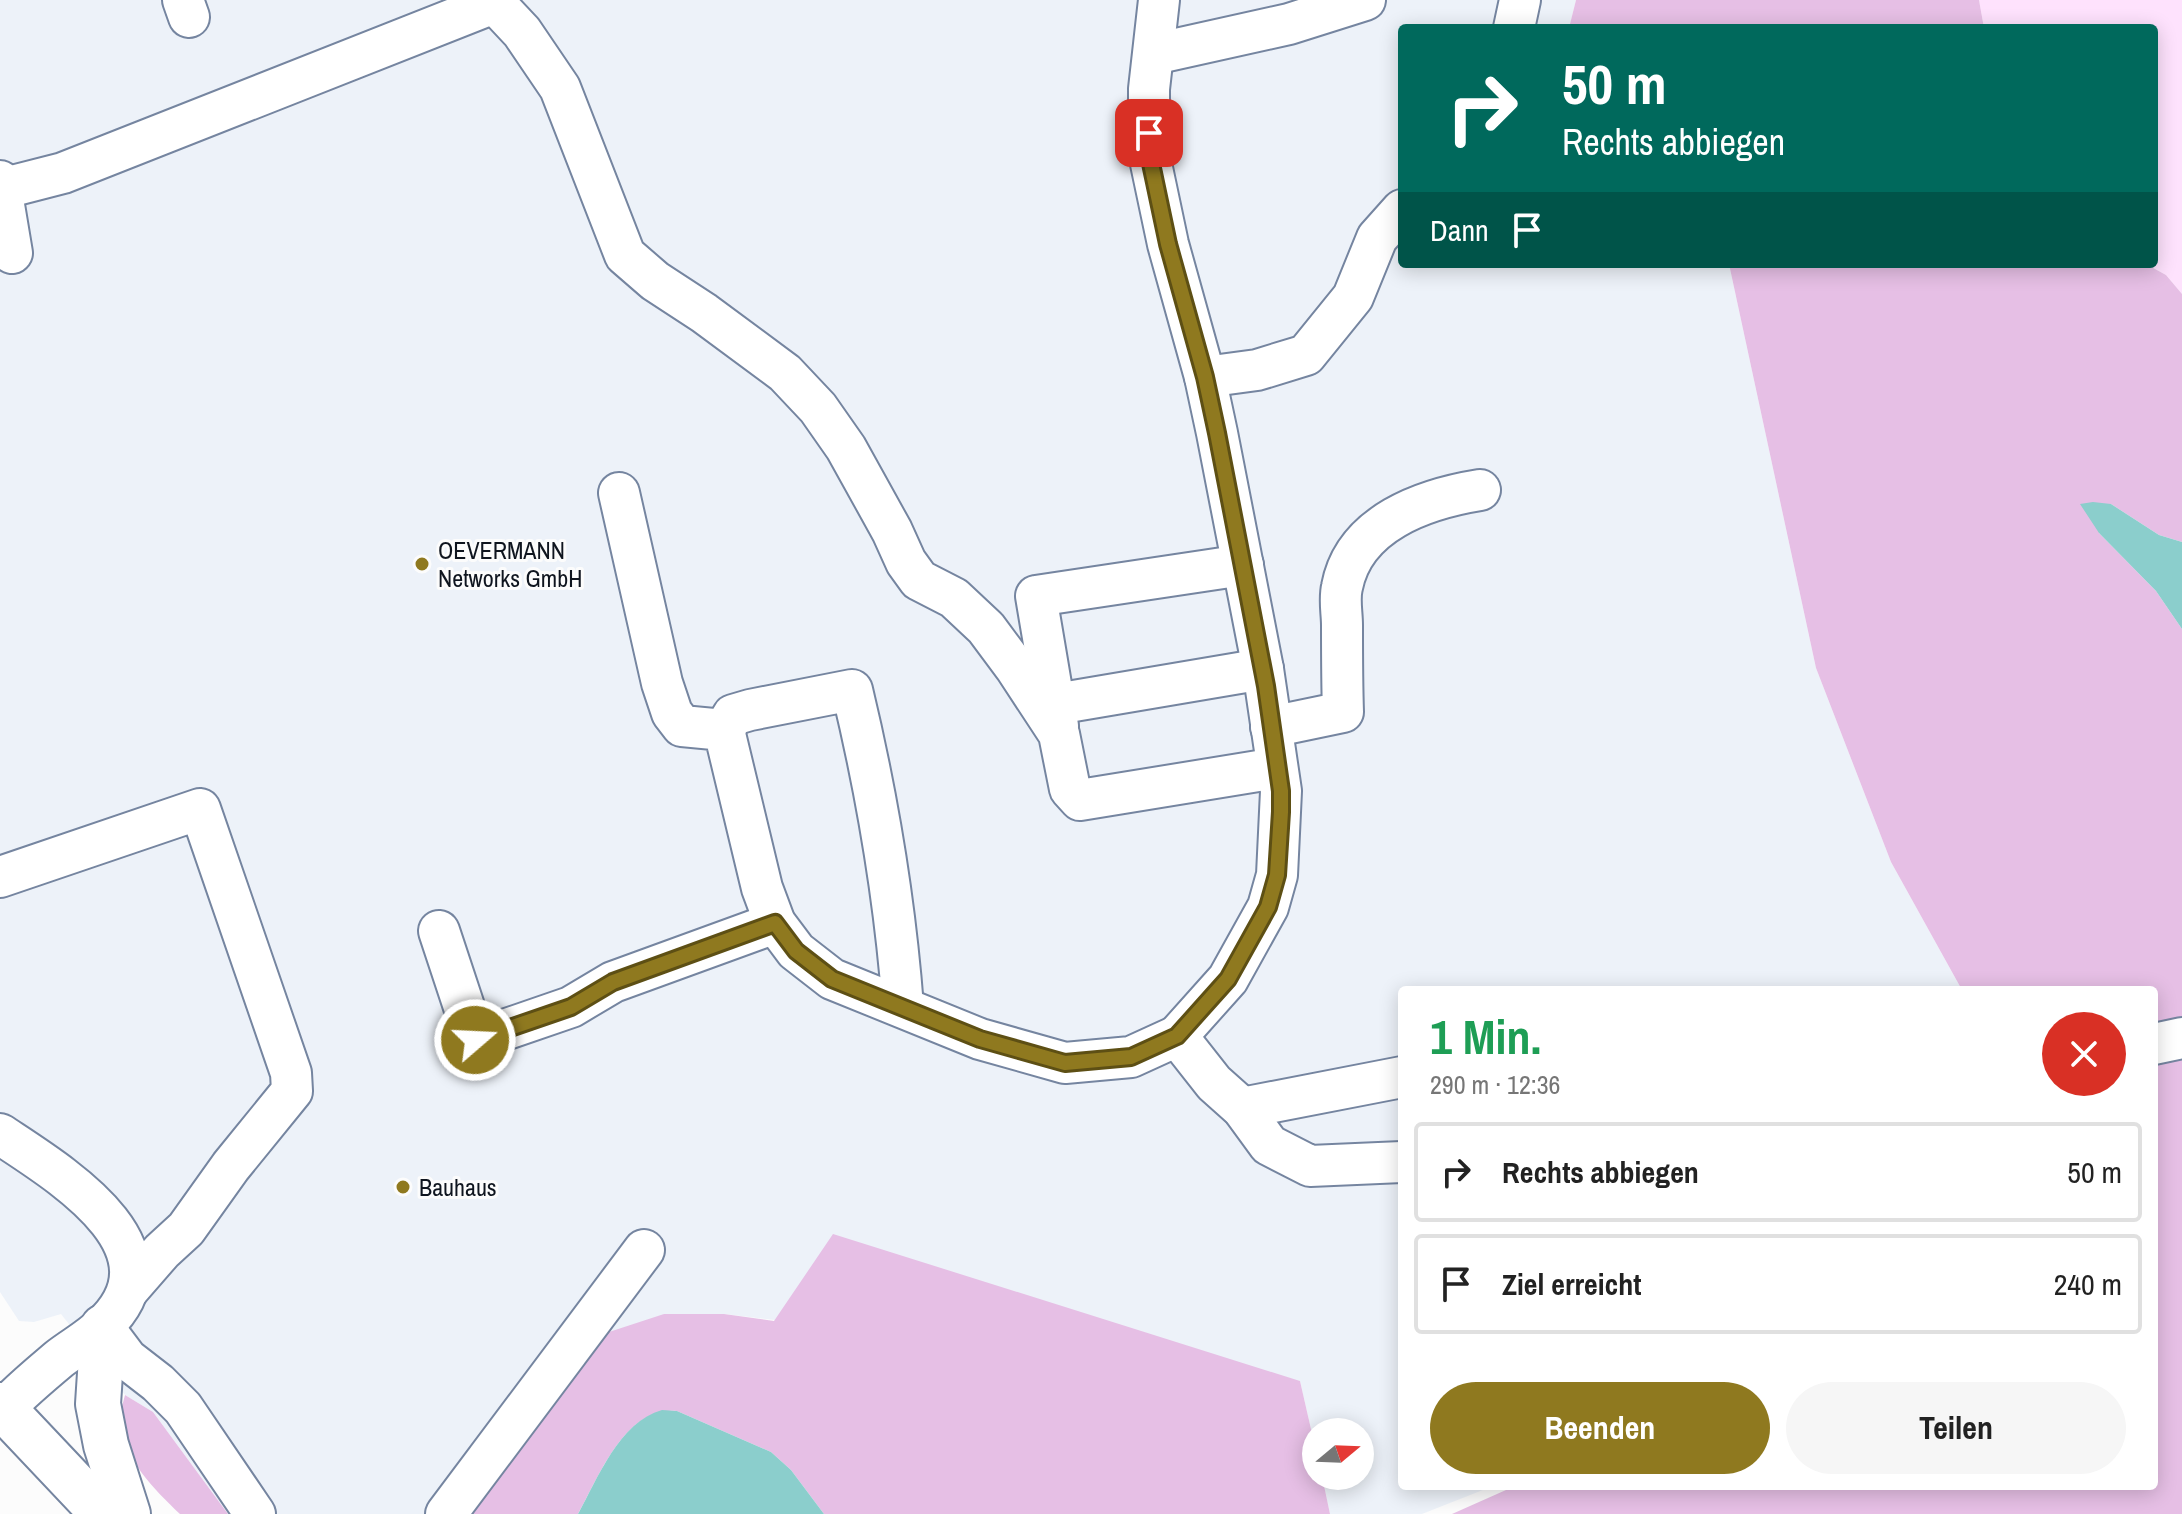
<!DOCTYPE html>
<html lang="de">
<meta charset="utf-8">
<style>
:root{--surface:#fff;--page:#f6f6f6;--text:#222;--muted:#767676;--line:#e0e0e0;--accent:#8f791f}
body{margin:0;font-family:"Archivo Narrow",sans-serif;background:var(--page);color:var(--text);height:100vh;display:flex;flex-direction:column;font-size:30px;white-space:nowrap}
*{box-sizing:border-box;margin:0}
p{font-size:26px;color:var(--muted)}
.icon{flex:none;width:44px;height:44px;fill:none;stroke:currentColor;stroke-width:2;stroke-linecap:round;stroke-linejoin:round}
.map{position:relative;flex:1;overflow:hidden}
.sheet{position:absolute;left:1398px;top:986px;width:760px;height:504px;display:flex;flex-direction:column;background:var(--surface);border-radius:8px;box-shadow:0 4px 20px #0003}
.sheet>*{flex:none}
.hud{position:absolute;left:1398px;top:24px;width:760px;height:244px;border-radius:8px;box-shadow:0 4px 20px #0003;background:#00695c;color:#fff;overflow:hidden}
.needle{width:52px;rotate:71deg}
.buttons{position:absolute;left:1302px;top:1418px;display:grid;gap:16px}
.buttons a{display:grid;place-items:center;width:72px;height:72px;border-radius:50%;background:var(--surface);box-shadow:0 4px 20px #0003;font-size:40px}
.pin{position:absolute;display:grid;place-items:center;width:68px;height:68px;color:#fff;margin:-34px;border-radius:16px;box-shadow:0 4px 12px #0006}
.me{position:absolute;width:88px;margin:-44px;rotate:71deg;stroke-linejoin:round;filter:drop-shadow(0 0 6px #0008)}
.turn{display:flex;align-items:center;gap:28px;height:168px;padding:0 32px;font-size:36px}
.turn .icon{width:104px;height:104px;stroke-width:2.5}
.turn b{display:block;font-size:56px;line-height:68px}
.then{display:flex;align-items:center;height:76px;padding:0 32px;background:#0003;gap:16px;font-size:30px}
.round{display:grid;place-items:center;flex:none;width:84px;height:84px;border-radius:42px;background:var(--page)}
.head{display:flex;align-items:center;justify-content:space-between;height:136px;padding:0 32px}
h1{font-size:48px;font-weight:800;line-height:60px;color:#1e9e55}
.action{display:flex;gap:16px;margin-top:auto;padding:16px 32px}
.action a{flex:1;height:92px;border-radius:48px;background:var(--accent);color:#fff;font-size:32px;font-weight:800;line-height:92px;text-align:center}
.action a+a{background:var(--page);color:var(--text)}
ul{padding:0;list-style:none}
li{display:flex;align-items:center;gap:24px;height:100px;margin:0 16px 12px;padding:0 16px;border:4px solid var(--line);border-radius:8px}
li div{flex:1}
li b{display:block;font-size:30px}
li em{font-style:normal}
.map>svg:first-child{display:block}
.built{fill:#edf2f9}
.green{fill:#fee2fd}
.forest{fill:#e6bfe5}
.water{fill:#8bcecc}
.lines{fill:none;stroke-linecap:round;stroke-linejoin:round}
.minor-casing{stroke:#7585a0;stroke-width:44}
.major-casing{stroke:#7585a0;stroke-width:48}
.minor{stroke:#fff;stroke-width:40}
.major{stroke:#fff;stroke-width:44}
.route-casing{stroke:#5d4f14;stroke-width:20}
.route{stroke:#8f791f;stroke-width:14}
.poi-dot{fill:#8f791f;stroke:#fcfcfc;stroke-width:3}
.labels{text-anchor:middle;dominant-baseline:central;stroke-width:6;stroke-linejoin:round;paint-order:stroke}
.poi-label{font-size:24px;fill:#0f151f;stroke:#fcfcfc;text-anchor:start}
</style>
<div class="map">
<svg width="2182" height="1514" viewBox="0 0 2182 1514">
<rect width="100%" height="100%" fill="#fcfcfc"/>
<path class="built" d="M0,0H1576L1569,28H1402V264H1729L1816,668L1891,862L1962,990H1402V1486H1493L1422,1514H1330L1322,1476H1360V1432H1316V1451L1300,1381L724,1314H664L467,1514H228L153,1412L125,1395L61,1314L34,1322L19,1321L0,1292Z"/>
<path class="green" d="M1979,0H2182V294L2166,275L2146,264H2154V28H1984Z"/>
<g class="forest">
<path d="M1576,0H1979L1984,28H1569Z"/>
<path d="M1729,264H2146L2166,275L2182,294V542L2159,535L2111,504L2099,533L2156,591L2182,629V1514H1452L1515,1486H2154V990H1962L1891,862L1816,668Z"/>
<path d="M833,1234L1300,1381L1316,1451V1476H1322L1330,1514H824L791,1470L771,1452L677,1411C625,1406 599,1477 578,1514H467L567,1376L609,1332L664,1314H724L774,1321Z"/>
<path d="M125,1395L153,1412L228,1514H180C155,1490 121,1457 121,1420C120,1412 123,1403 125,1395Z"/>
</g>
<g class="water">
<path d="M2093,502L2111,504L2159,535L2182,542V629L2156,591L2099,533L2080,504Z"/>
<path d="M662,1410L677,1411L771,1452L791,1470L824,1514H578C598,1478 619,1422 662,1410Z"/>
</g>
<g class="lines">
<defs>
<g id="minor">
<path d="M183,0L189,17"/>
<path d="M492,0L522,32L560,88L625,255L655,281L704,313L785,373L818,408L846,448L892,531L906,562L919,580L954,598L986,628L1015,667L1059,734L1070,789L1080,800L1277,768"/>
<path d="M1159,0L1149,89V154L1168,244L1205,377L1217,433L1263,669L1281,791L1277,875L1268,907L1228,979L1177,1036L1214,1083L1242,1108L1269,1145L1310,1166L1402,1162"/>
<path d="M1514,28L1520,0"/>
<path d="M1154,54L1289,24L1365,0"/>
<path d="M0,181L12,253"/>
<path d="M1,189L63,173L494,3"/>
<path d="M1205,377L1257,370L1306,355L1353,297L1377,238L1402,210"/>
<path d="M619,493L662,683L672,713L682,726L724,730L762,888L775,923L796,951L832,979L980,1039L1065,1063L1131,1057L1177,1036"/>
<path d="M1056,704L1263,669"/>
<path d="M1058,726L1036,596L1243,565"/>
<path d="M1271,727L1343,712C1342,683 1342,654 1342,625C1342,613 1339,599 1342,587C1354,523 1424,499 1480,490"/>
<path d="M724,730L733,715L750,710L852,690C877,794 895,901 903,1007"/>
<path d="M0,877L200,809L291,1073L292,1091L231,1166L186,1229L162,1251L128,1290"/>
<path d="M439,931L475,1040L571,1007L613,982L775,923"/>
<path d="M2154,1044L2182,1038"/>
<path d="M1242,1108L1402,1077"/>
<path d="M0,1134C57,1172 186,1248 103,1326C90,1339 73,1348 59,1359C39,1376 17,1394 0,1413"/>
<path d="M103,1327L127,1359L158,1383L183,1408L255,1514"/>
<path d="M446,1514L644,1250"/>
</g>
<g id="major">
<path d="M103,1327L98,1404L106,1445L128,1514"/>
<path d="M0,1405L103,1514"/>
</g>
</defs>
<use href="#minor" class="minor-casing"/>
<use href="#major" class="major-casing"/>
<use href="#minor" class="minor"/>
<use href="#major" class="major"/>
</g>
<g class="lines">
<defs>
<path id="route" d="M475,1040L571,1007L613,982L775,923L796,951L832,979L980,1039L1065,1063L1131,1057L1177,1036L1228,979L1268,907L1277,875L1281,812V791L1266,686L1217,433L1205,377L1168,244L1149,154V133"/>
</defs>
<use href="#route" class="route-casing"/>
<use href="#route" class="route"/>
</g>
<g class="poi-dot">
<circle cx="422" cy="564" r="8"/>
<circle cx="403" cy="1187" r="8"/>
</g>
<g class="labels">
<g class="poi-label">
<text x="438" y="550">OEVERMANN<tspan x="438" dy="28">Networks GmbH</tspan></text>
<text x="419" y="1187">Bauhaus</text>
</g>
</g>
</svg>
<div class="buttons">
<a><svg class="needle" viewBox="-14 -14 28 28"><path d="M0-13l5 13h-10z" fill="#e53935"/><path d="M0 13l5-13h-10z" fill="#767676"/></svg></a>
</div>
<div class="pin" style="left:1149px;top:133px;background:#d93025"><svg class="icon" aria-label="arrive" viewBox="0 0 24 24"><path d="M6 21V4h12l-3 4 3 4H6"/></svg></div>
<svg class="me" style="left:475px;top:1040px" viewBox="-20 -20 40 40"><circle r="17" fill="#8f791f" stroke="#fff" stroke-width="3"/><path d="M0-11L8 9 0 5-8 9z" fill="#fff"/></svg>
<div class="hud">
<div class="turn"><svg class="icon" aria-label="right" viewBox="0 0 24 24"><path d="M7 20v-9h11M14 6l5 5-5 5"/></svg><div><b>50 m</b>Rechts abbiegen</div></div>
<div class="then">Dann<svg class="icon" aria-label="arrive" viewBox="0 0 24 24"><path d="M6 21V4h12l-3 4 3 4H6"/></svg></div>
</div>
<section class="sheet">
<div class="head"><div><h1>1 Min.</h1><p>290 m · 12:36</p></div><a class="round" style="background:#d93025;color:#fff"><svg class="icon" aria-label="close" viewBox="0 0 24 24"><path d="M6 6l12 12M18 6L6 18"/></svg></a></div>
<ul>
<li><svg class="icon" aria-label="right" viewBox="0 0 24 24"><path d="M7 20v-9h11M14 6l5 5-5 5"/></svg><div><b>Rechts abbiegen</b></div><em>50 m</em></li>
<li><svg class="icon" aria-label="arrive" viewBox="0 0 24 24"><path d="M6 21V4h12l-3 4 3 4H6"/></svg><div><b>Ziel erreicht</b></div><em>240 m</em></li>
</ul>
<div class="action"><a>Beenden</a><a>Teilen</a></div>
</section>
</div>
